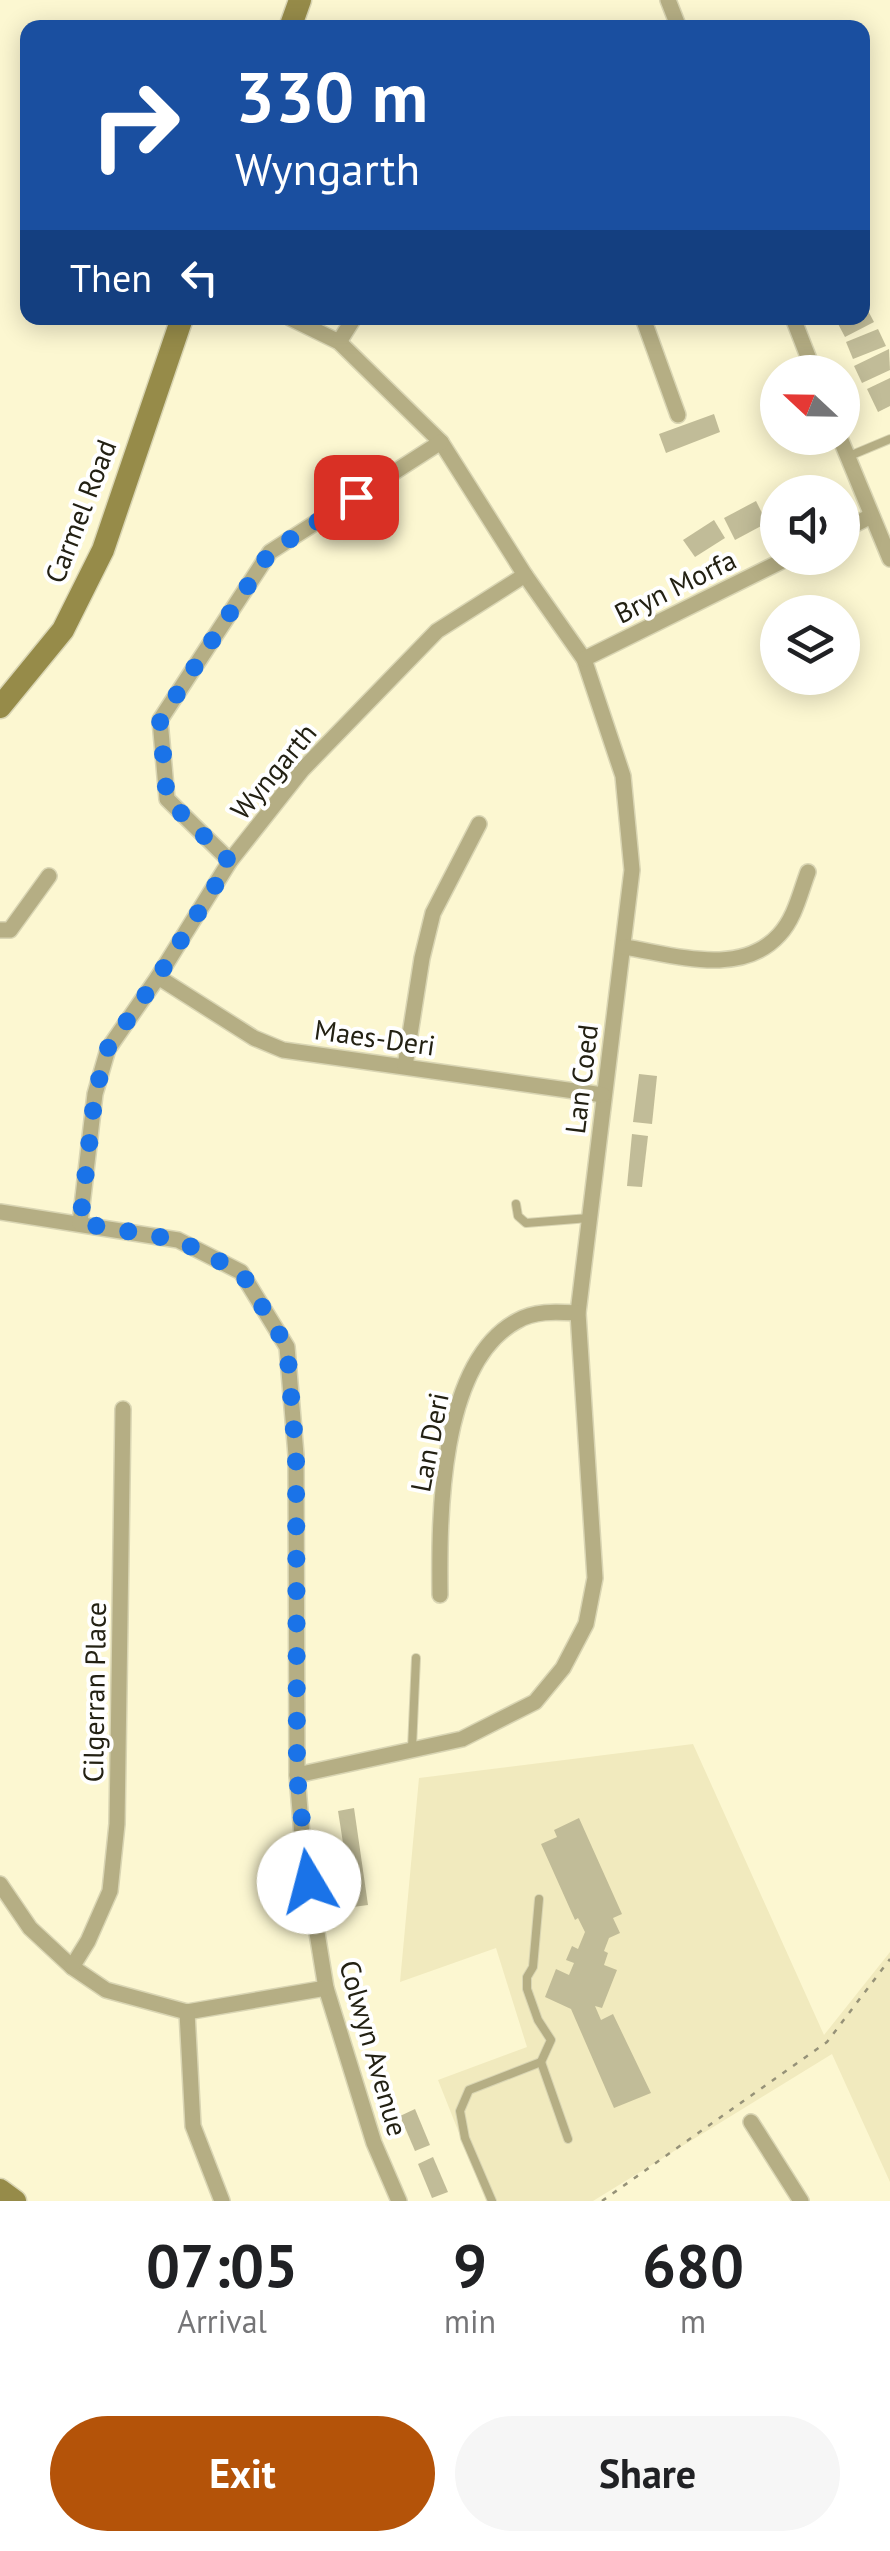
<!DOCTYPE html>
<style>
:root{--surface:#fff;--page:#f6f6f6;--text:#202124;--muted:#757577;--accent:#b45309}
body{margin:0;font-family:"PT Sans",sans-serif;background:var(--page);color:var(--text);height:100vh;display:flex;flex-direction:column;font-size:38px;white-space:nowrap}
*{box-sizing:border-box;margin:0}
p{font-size:32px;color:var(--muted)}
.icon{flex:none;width:55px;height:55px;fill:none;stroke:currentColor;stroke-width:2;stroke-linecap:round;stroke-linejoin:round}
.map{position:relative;height:2201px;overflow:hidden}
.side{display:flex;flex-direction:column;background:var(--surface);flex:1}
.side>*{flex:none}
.guide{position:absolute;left:20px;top:20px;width:850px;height:305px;border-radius:20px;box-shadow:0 5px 25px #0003;background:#1a4fa0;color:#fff;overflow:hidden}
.needle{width:65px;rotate:292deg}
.buttons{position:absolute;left:760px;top:355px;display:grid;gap:20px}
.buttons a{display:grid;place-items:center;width:100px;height:100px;border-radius:50%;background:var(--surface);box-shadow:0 5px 25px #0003;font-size:50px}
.pin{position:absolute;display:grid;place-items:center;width:85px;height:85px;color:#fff;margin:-42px;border-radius:20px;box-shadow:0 5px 15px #0006}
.me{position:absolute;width:110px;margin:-55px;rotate:352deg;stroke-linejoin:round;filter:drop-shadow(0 0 8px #0008)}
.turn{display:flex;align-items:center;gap:35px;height:210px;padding:0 50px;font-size:45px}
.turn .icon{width:130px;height:130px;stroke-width:2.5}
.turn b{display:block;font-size:70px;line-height:85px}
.then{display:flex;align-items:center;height:95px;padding:0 50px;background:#0003;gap:20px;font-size:38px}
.eta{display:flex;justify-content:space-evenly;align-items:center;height:170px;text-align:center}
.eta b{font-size:60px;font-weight:700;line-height:70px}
.cta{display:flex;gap:20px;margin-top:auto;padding:20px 50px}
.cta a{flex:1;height:115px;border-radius:60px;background:var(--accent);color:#fff;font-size:40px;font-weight:700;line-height:115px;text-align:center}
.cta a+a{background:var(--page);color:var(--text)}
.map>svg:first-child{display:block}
.built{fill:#f1eabe}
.building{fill:#c1bc98}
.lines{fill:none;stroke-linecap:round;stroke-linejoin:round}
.lane-casing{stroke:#d9d5b3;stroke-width:10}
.street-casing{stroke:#d9d5b3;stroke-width:18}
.secondary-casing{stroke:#d9d5b3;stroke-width:25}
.path{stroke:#969278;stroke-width:2.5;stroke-dasharray:5 8;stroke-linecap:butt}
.lane{stroke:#b5ae84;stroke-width:8}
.street{stroke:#b5ae84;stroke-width:15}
.secondary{stroke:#968b49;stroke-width:22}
.route{stroke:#1a73e8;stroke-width:18;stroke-dasharray:0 32.4}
.labels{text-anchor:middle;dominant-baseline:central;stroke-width:8;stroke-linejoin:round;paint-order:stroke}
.street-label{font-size:28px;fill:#232113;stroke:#fff}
</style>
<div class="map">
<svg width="890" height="2201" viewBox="0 0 890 2201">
<rect width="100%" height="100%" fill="#fcf7d1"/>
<path class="built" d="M693,1744L824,2035L890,1952V2182L832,2054L593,2201H486L438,2080L527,2047L496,1948L400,1982L419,1778Z"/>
<g class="building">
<path d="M865,305L874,322L845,337L836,320L862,318V306Z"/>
<path d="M878,329L886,346L853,359L846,342Z"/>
<path d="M889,349L890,370L862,383L854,366Z"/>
<path d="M890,378V406L878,412L867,389Z"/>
<path d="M714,414L720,432L666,453L659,434Z"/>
<path d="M756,501L767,523L735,540L724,518Z"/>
<path d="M714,520L725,538L695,557L683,540Z"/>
<path d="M639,1074L657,1076L652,1124L633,1122Z"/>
<path d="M632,1134L648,1136L642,1187L627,1186Z"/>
<path d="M354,1808L368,1905L353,1907L338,1811Z"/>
<path d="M579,1818L622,1914L613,1918L620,1933L609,1938L604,1951L608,1953L604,1965L617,1970L602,2008L595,2006L601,2020L613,2014L651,2093L614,2108L571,2009L545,1997L556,1969L569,1975L574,1963L566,1960L572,1946L578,1949L585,1932L578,1918L575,1920L541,1844L557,1837L554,1830Z"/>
<path d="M415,2109L430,2145L415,2151L400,2116Z"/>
<path d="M433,2157L448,2192L432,2198L418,2164Z"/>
</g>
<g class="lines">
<defs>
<g id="lane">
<path d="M847,457L890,439"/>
<path d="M516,1204L518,1216L526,1223L589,1218"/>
<path d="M412,1748L416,1658"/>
<path d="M539,1899L533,1967L527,1977V1989L538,2020L551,2040L541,2062"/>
<path d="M492,2201L465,2138L460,2111L469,2090L541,2062L568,2139"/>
</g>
<g id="street">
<path d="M668,0L679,28"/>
<path d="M290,318L339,342L441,442L525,575L584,659L623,776L632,870L578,1313L595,1578L586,1624L563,1668L535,1702L462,1739L297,1775"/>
<path d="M643,318L678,415"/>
<path d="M793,318L814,372"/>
<path d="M339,342L354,318"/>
<path d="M840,438L890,559"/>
<path d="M842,531L871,516"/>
<path d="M584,659L788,558"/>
<path d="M230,861L167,799L160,720L270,552L441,442"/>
<path d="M0,930H10L49,876"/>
<path d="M624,947C672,954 740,978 779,935C795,918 800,893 808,872"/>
<path d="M158,977L254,1038L283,1050L603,1095"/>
<path d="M405,1066L422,958L433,913L479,824"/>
<path d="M0,1212L178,1240L241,1272L287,1347L296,1455L297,1775L303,1847L326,1988L374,2143L399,2201"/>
<path d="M80,1223L95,1094L108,1049L158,977L230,861L302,770L437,631L525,575"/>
<path d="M440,1595C439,1518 439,1363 517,1321C535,1310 558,1312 578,1313"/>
<path d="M0,1884L30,1928L72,1967L106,1990L187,2012L326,1988"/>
<path d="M72,1967L88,1941L110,1891L117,1824L123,1409"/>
<path d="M187,2012L193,2126L222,2201"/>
<path d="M751,2122L801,2201"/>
</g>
<g id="secondary">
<path d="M290,28L300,0"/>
<path d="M0,707L63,630L103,550L182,318"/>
<path d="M0,2190L15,2201"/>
</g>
</defs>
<use href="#lane" class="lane-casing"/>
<use href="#street" class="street-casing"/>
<use href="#secondary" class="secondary-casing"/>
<path class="path" d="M602,2201L827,2042L890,1959"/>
<use href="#lane" class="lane"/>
<use href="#street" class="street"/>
<use href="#secondary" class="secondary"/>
</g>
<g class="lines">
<path class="route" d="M309,1882L297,1776L296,1455L287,1347L241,1272L178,1240L80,1223L95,1094L108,1048L158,977L230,862L167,799L160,720L270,552L356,497"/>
</g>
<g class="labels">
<g class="street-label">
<text transform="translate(80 511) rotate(-69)">Carmel Road</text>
<text transform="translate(675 586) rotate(-26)">Bryn Morfa</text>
<text transform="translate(273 771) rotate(-50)">Wyngarth</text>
<text transform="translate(375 1037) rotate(8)">Maes-Deri</text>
<text transform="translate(581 1079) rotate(-83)">Lan Coed</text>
<text transform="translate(429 1442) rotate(-79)">Lan Deri</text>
<text transform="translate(94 1692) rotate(-89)">Cilgerran Place</text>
<text transform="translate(374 2048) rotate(74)">Colwyn Avenue</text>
</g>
</g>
</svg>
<div class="buttons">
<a><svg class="needle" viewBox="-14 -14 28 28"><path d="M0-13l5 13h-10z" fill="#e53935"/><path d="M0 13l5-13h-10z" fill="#757577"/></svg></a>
<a><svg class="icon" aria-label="sound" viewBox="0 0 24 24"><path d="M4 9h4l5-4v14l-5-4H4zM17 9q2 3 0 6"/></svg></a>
<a><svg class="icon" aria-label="layers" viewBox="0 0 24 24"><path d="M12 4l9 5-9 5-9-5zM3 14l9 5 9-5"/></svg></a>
</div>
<div class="pin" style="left:356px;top:497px;background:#d93025"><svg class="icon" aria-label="arrive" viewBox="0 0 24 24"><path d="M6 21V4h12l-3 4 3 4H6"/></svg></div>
<svg class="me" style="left:309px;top:1882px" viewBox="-20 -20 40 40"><circle r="19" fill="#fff"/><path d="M0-13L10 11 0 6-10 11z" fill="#1a73e8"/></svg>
<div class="guide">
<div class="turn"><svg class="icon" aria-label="right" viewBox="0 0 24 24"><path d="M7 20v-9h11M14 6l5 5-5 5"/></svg><div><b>330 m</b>Wyngarth</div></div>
<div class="then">Then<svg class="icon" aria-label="left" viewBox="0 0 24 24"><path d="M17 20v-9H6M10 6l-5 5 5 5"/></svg></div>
</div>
</div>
<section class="side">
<div class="eta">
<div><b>07:05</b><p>Arrival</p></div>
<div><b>9</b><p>min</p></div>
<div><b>680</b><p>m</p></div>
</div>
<div class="cta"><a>Exit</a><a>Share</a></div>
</section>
